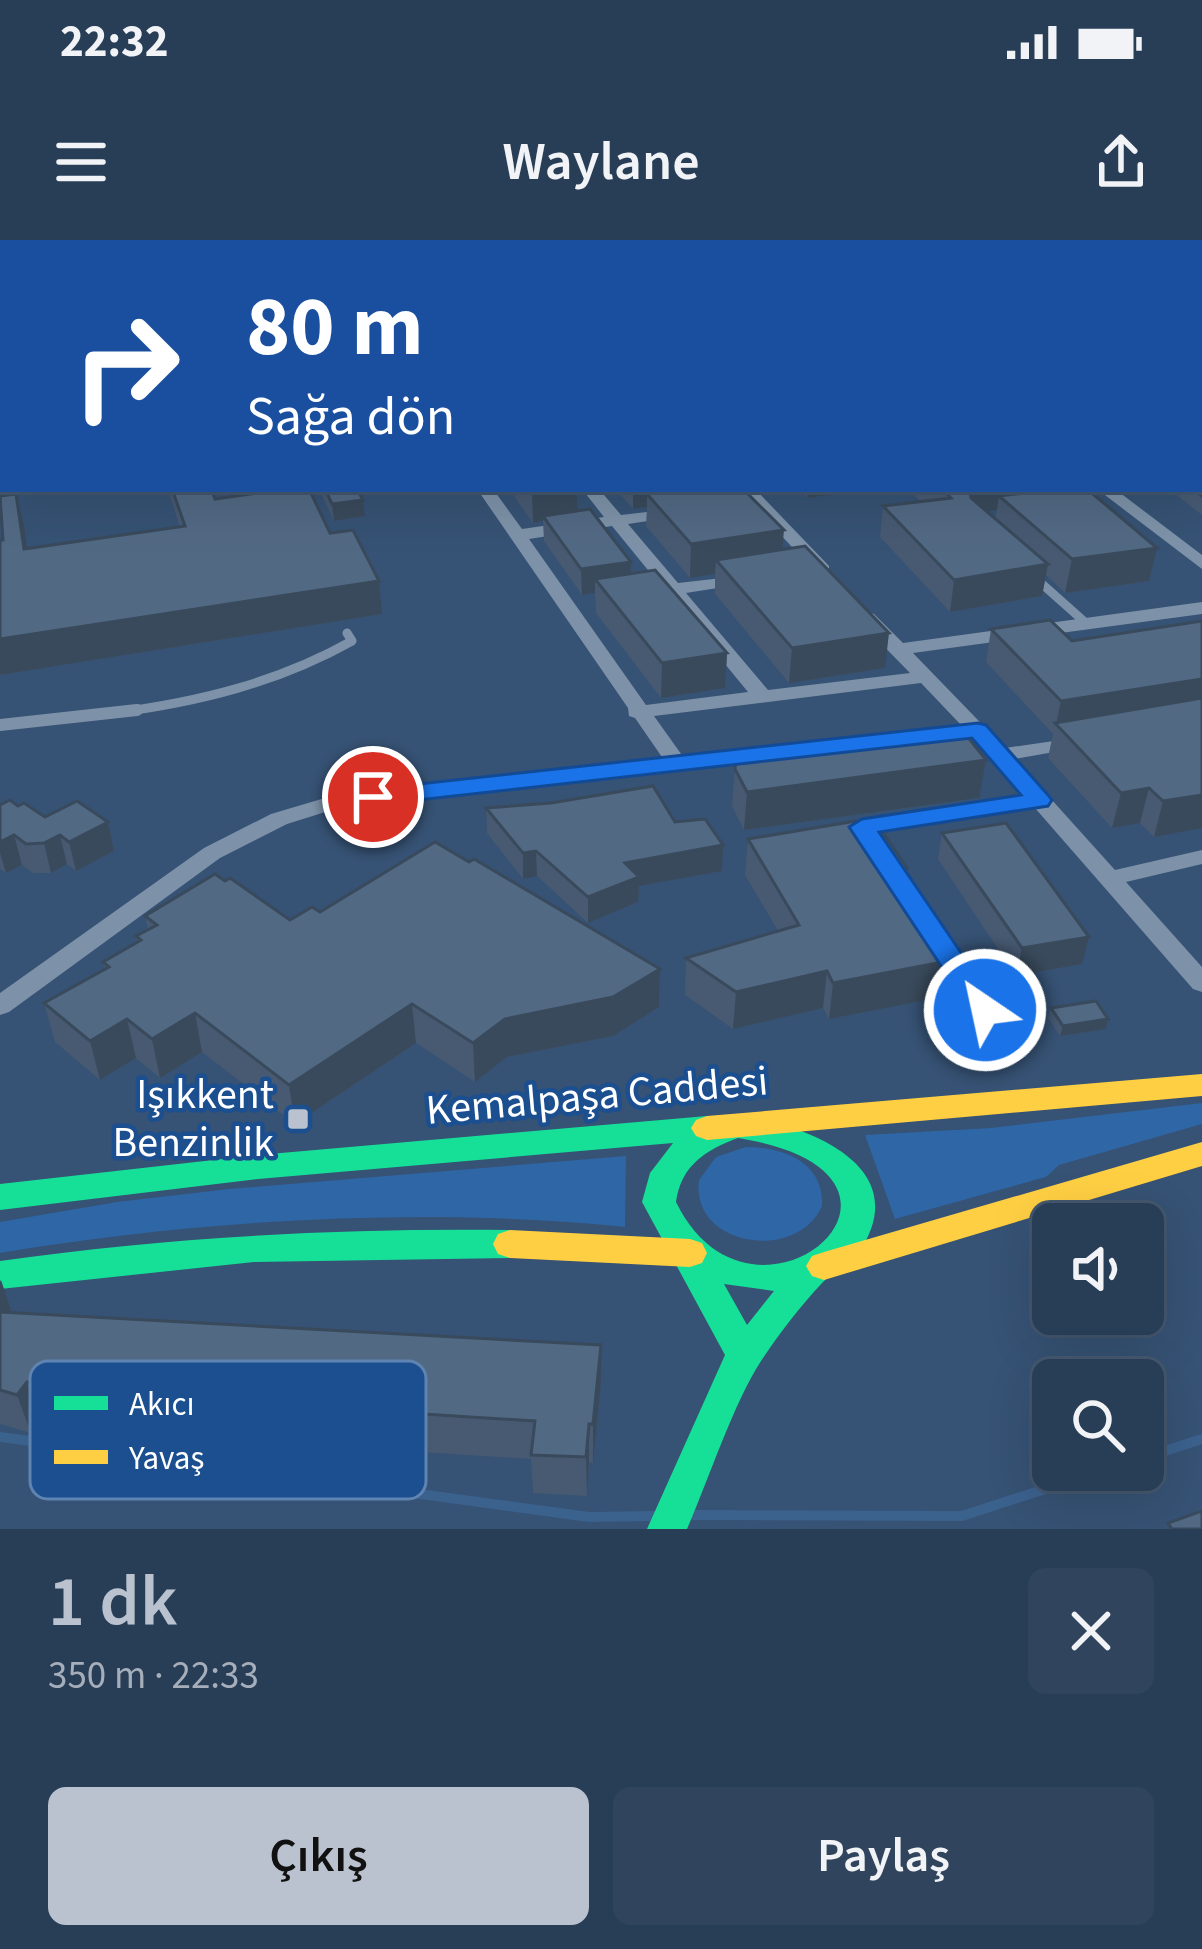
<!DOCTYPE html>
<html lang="tr">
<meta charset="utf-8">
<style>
:root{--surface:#283e57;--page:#30455d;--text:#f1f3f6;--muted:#a5aeba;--line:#44576d;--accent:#b9c2ce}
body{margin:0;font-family:"Source Sans 3",sans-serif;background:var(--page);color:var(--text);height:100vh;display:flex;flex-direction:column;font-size:45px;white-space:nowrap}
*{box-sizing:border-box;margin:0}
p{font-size:39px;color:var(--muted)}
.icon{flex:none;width:66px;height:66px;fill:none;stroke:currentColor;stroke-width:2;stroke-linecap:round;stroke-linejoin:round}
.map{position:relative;height:1289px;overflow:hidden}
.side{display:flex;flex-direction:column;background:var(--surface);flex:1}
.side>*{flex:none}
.banner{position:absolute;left:0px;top:0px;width:1203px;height:252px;box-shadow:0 12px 48px #0002,0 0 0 3px var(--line);background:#1a4fa0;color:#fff;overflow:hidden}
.fabs{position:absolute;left:1032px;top:963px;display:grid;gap:24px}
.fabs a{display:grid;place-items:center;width:132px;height:132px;border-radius:18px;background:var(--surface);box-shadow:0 12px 48px #0002,0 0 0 3px var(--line);font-size:60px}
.pin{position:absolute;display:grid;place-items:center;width:102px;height:102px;color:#fff;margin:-51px;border:6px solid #fff;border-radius:50%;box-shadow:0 3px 12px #0007}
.me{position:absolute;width:132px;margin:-66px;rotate:326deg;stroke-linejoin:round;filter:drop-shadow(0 0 9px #0008)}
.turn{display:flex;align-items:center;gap:42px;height:252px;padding:0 48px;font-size:54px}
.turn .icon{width:156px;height:156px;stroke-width:2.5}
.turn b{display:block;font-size:84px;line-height:102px}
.round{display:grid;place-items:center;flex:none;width:126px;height:126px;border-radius:18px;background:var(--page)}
.overview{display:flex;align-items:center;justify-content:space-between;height:204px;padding:0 48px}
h1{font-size:72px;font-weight:600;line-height:90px;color:var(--accent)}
.primary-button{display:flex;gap:24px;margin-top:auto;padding:24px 48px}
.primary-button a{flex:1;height:138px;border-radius:18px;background:var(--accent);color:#111;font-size:48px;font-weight:600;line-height:138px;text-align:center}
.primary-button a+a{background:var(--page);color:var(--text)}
.status{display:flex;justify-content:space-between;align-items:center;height:84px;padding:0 60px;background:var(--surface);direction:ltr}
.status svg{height:33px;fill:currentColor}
header{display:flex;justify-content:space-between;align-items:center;height:156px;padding:0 48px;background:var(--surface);font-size:54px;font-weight:600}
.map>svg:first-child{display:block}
.green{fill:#2f66a5}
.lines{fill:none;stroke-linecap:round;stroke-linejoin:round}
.stream{stroke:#3b618d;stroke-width:10}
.lane-far1{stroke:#7d92a8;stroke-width:9}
.lane{stroke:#7d92a8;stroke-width:12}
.street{fill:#7d92a8;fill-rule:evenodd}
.fast{fill:#16e098;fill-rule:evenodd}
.slow{fill:#ffcf43;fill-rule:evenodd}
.wall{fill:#475a72;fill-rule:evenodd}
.shaded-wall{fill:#394a5c}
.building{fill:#526984;stroke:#394a5c;stroke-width:3}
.route{fill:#1a73e8;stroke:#114b97;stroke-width:3}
.poi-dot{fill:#b9c2ce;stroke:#1b4f8f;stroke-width:4.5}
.labels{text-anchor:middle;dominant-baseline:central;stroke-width:9;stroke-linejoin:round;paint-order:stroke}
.poi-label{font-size:42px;fill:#fff;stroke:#1b4f8f;text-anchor:end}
.street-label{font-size:42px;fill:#fff;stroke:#1b4f8f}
.key{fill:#1b4f8f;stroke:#5f84b1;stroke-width:3}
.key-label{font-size:33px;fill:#fff}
</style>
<div class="status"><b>22:32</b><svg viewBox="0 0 49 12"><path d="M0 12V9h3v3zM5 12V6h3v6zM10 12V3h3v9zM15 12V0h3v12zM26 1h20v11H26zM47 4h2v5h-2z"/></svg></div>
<header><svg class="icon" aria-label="menu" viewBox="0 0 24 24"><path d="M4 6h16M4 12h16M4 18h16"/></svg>Waylane<svg class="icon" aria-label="share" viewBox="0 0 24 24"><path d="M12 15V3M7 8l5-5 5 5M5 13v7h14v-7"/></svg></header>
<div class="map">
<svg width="1202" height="1289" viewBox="0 0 1202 1289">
<rect width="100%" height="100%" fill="#365274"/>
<g class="green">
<path d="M1202,863V884L1059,925L1046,937L895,979L865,895L991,888Z"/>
<path d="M746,907C784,907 824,922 822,966C797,1023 690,1007 699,940L716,917Z"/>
<path d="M626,916L625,987C430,966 194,980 0,1013V982L117,962L229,949Z"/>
</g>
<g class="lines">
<g class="stream">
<path d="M0,1197L589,1277L654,1276"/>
<path d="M1143,1218L1202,1199"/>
<path d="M693,1275L962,1276L1104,1230"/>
</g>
<g class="lane-far1">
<path d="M1032,335L1087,384"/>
<path d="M114,473C198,462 277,443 352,401L347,393"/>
</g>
<g class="lane">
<path d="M0,485L137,470"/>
<path d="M877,609L863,587L1039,560"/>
<path d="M896,636L921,674"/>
<path d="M946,711L985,770"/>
</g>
<g class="street">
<path d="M233,0H245L246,3H234Z"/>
<path d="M296,0H308L310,3H298Z"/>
<path d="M508,0H546L550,3H504Z"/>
<path d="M577,0H589L591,3H579Z"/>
<path d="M806,0H820L823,3H809Z"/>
<path d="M1202,16V24L1200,25V17Z"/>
<rect x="0" y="33" width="3" height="8"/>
<rect x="0" y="204" width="3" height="10"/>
<path d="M477,249H493L522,289L604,277L582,249H599L621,275L681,268V276L628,284L678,343L749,335V343L686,353L768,450L910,433L860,382L857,378L867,372L874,374L903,403L1202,362V374L913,413L1005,508L1088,496L1091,501L1088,506L1015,519L1115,630L1202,610V624L1126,642L1202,727V752L1193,749L973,497L928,499L924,495L928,491L962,486L921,443L654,476L684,518L771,511L774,516L763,522L410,559L338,568L287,584L220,618L9,772L0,775V753L204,608L271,574L335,555L664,520L635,478L629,476L628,468ZM612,286L661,346L656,351L658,355L669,356L748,452L646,465L529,299Z"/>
<path d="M738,249H755L829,326V334H817Z"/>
<path d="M1097,249H1115L1202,315V329Z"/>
</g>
<g class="fast">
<path d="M737,874C803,885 919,924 858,1014C849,1027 834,1031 823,1042C801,1065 779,1094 761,1121C734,1162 708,1241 687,1289H647L725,1115L642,962L650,933L673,903L258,939L0,970V944L258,915L707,876L719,880ZM738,898C967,935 753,1120 676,962C681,926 705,910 738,898ZM724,1044L774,1051L747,1085Z"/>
<path d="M510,990L522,994L527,1004L522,1014L510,1018L254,1022L0,1049V1021C170,997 339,988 510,990Z"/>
</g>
<g class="slow">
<path d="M1202,834V856L707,900L696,896L691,888L696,880L707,876Z"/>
<path d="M1202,902V926L824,1040L812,1036L806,1026L812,1016L824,1012Z"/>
<path d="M510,990L690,999L702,1003L707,1013L702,1023L690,1027L510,1018L498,1014L493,1004L498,994Z"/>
</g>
</g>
<g class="wall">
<path d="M865,0H1069L1073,3H864Z"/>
<path d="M1074,0H1202V8L1200,9V3H1079Z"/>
<rect x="0" y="53" width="3" height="62"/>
<path d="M0,124H3V188L0,189Z"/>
<path d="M1202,194V275L1169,249H1200Z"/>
<path d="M168,249H211L215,259L330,293L382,374L0,435L3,300L16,254L27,308L180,287Z"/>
<path d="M319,249H357L365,276L334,281Z"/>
<path d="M509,249H577L578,271L631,322V334L727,413L725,448L661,458L596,373L595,353L582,355L544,301L543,281L533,283Z"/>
<path d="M616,249H743L782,310L885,428L789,443L715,354V334L690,338L646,286L647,267L633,269Z"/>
<path d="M798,249H874L807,258Z"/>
<path d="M908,249H1087L1149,341L1065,353L1046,335L1042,356L950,372L880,297L883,266L920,261ZM997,270L995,279L986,271Z"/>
<path d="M1202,381V588L1154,597L1140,583L1112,588L1048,518L1053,494L986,422L991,389L1072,401Z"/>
<path d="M736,515L979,558L744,590L732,566Z"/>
<path d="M0,565L45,577L108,582L114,611L76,631L67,624L51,633H33L22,625L6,633L0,629Z"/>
<path d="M486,568L675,582L722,631L639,646L638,662L588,683L537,636L523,639L487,593Z"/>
<path d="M942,593L1082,724L1016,736L938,619Z"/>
<path d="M867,596L907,628L904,649L947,756L829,779L823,768L733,789L685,755L686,718L778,691L745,635L748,599Z"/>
<path d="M320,672L660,729L659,767L613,796L507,817L475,842L416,803L295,884L202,812L160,838L136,818L100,840L55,802L44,763L105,729L103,722L137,703L136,696L148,690L145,676L290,680Z"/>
<path d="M1051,768L1106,789L1060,796L1048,778Z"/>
<path d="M0,1040L12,1072L601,1143L593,1223L589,1222L587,1256L533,1253L531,1219L102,1192L41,1181L31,1193L0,1184Z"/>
</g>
<g class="shaded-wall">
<path d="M114,0H200L201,3H115Z"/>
<path d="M331,0H402V1L331,3Z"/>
<path d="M1109,0H1202V8L1200,9V3H1109Z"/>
<path d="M567,249H577L578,276H543V281L533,283L532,254Z"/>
<path d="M633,249H719L647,254V267L633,269Z"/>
<path d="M808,249H874L807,258Z"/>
<path d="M969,249H1080L999,256L997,270L972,273Z"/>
<path d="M16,254L24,285L32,341L24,309Z"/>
<path d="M363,260L365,276L334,281L332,264Z"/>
<path d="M784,290L781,323L716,320L715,334L690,338L691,304Z"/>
<path d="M1157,308L1149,341L1065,353L1072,319Z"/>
<path d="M631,322V347L595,339V353L582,355L581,329Z"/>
<path d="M1048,324L1042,356L950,372L954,340Z"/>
<path d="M379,341L382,374L0,435V399Z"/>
<path d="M889,393L885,428L789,443L792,408Z"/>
<path d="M727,413L725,448L661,458L662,423Z"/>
<path d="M1202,439V471L1056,485L1061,461Z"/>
<path d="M986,520L979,558L744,590L747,552Z"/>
<path d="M1149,548L1140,583L1112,588L1121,553Z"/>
<path d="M1202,555V588L1154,597L1163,561Z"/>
<path d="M108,582L114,611L76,631L69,602Z"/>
<path d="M14,595L22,625L6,633L0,613V602Z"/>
<path d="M60,595L67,624L51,633L44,603Z"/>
<path d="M723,605L722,631L639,646L638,662L588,683V657L625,623Z"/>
<path d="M536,611L537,636L523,639V613Z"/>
<path d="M907,628L901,664L891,630Z"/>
<path d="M1089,697L1082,724L1016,736L1022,708Z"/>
<path d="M953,720L947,756L829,779L833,743Z"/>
<path d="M660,729L659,767L613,796L507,817L475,842L473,803L505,779Z"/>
<path d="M827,731L823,768L733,789L736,752Z"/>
<path d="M412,764L416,803L295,884L289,845Z"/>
<path d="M195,773L202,812L160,838L152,799Z"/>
<path d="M127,779L136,818L100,840L90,801Z"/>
<path d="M1108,779L1106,789L1060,796L1063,786Z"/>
<path d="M1,1040L14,1079L0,1103V1042Z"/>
<path d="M601,1105V1143L593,1223V1184Z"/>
<path d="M27,1142L41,1181L31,1193L17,1155Z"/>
<path d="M589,1184V1222L587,1256L586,1217Z"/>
</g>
<g class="building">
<path d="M490,0H511L513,3H490Z"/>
<path d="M888,0H1069L1073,3H892Z"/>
<path d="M0,53H3V86L0,87Z"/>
<rect x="0" y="124" width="3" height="34"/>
<path d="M1200,192L1202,194V256L1193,249H1200Z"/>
<path d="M172,249H211L215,259L287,249H309L330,293L353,290L379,341L0,399V300H3L0,256L16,254L24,309L185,286Z"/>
<path d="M325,249H357L363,260L332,264Z"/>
<path d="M528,249H567L532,254Z"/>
<path d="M680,249H743L784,290L691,304L647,254Z"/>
<path d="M942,249H969L971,258L1048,324L954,340L883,266L951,258Z"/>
<path d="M1058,249H1087L1157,308L1072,319L999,256Z"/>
<path d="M590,269L631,322L581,329L543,276Z"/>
<path d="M805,306L889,393L792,408L716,320Z"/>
<path d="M655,330L727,413L662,423L595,339Z"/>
<path d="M1050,380L1072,401L1202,381V439L1061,461L991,389Z"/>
<path d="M1202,458V555L1163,561L1149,548L1121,553L1055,483Z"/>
<path d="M959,486L986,520L747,552L735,529L736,515Z"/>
<path d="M653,546L675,582L705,579L723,605L625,623L639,637L588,657L536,611L523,613L486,568L551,563Z"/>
<path d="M10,560L18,566L24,563L45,577L77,561L108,582L69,602L60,595L44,603L26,604L14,595L0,602V565Z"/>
<path d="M856,581L867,596L883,593L907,628L891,630L953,720L833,743L827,731L736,752L686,718L799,685L748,599Z"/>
<path d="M1006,583L1089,697L1022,708L942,593Z"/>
<path d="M435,602L469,622L474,619L660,729L613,757L505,779L473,803L412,764L289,845L195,773L152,799L127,779L90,801L44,763L109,727L103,722L141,700L136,696L157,685L145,676L215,634L225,641L230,638L290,680L312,667L320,672Z"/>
<path d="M1096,761L1108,779L1063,786L1051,768Z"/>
<path d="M0,1072L601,1105L593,1184H589L586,1217L531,1215L535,1181L90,1153L27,1142L17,1155L0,1150Z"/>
<path d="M1202,1271V1289H1172L1168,1283Z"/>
</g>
<path class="route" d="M978,483L986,485L1048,555L1052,560L1048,566L879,592L1000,770L985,780L975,777L849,587L862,579L1021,555L972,498L373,565L360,557L373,549Z"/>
<rect class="poi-dot" x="286" y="867" width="24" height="24" rx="6"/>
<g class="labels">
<g class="poi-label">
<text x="274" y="855">Işıkkent<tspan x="274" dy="48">Benzinlik</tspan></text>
</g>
<g class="street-label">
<text transform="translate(597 856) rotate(-5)">Kemalpaşa Caddesi</text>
</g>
</g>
<rect x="30" y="1121" width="396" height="138" rx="18" class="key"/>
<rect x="54" y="1156" width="54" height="14" fill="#16e098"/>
<rect x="54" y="1210" width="54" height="14" fill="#ffcf43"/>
<g class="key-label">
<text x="129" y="1175">Akıcı</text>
<text x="129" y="1229">Yavaş</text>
</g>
</svg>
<div class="fabs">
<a><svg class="icon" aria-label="sound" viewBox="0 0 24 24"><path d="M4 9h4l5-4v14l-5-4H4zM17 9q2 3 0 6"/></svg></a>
<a><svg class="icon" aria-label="search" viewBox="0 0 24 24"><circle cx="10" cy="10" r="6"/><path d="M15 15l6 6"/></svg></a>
</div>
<div class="pin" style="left:373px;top:557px;background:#d93025"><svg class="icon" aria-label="arrive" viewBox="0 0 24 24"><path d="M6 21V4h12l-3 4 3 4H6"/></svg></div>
<svg class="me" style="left:985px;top:770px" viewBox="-20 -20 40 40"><circle r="17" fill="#1a73e8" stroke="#fff" stroke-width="3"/><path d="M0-11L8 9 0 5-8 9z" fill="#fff"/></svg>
<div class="banner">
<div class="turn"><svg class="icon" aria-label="right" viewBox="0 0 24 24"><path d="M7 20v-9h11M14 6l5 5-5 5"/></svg><div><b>80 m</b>Sağa dön</div></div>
</div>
</div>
<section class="side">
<div class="overview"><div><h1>1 dk</h1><p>350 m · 22:33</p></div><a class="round"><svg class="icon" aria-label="close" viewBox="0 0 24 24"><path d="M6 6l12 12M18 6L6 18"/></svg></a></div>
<div class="primary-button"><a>Çıkış</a><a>Paylaş</a></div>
</section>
